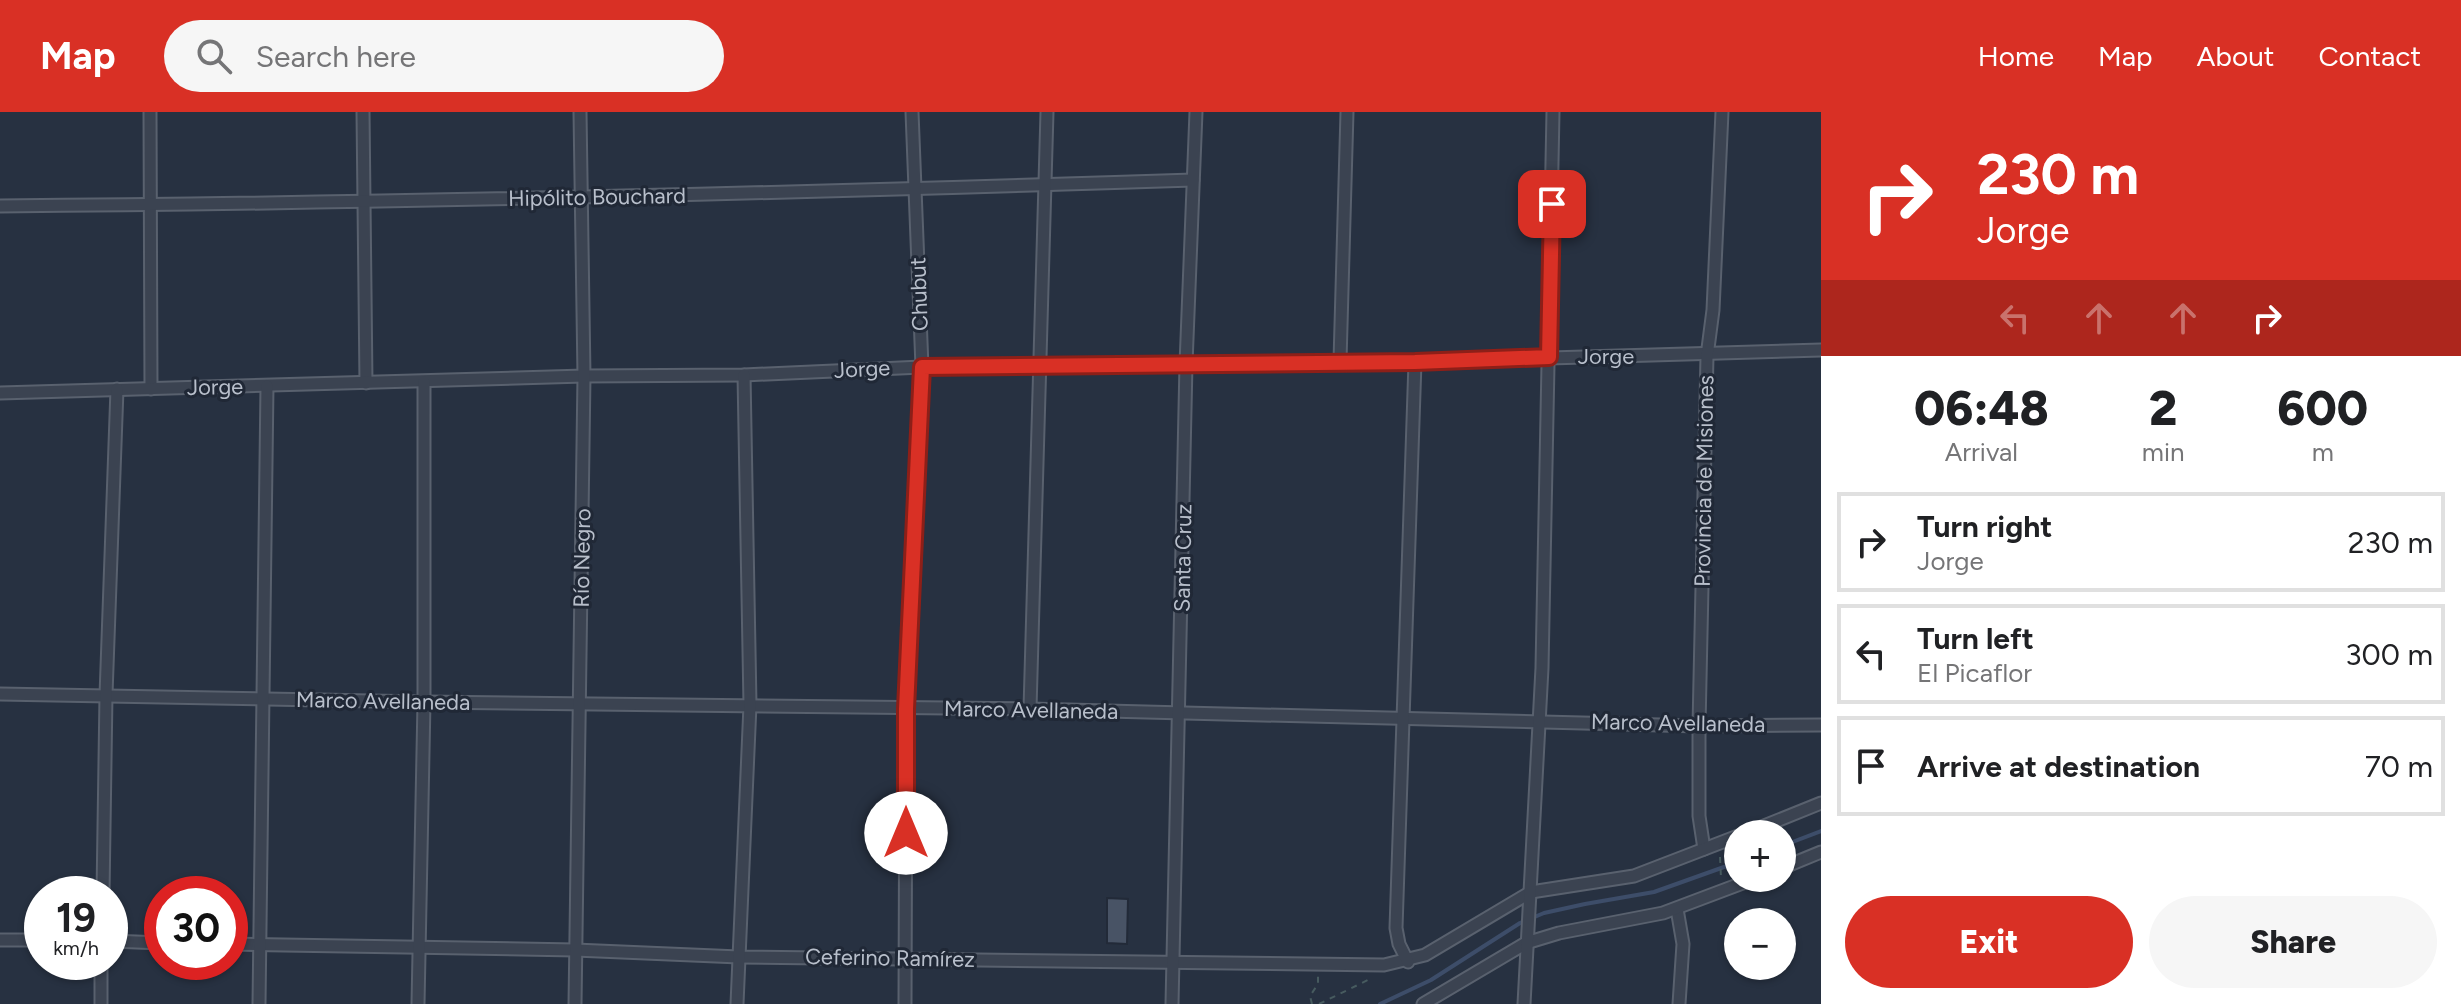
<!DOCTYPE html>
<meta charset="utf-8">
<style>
:root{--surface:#fff;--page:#f6f6f6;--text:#202124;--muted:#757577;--line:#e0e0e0;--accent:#d93025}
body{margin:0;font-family:Figtree,sans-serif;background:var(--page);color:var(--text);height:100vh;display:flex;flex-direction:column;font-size:30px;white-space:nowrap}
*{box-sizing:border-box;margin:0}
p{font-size:26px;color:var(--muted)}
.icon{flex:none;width:44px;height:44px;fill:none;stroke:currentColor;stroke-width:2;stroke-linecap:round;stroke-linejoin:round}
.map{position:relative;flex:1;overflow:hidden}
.details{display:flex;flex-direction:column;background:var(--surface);width:640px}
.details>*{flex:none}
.guide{background:#d93025;color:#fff;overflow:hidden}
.controls{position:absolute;left:1724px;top:708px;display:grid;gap:16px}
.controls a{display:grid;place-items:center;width:72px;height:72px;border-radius:50%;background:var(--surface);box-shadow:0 2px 6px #0004;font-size:40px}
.speed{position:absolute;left:24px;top:764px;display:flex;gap:16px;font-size:40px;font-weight:700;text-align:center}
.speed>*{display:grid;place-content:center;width:104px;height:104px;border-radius:50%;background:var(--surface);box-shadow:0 2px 6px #0004;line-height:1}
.speed small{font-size:20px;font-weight:400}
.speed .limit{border:12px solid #d22;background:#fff;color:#111}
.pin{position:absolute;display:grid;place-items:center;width:68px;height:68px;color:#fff;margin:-34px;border-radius:16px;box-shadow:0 4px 12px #0006}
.me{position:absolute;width:88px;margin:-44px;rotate:0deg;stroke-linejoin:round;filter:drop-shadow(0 0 6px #0008)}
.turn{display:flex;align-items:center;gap:28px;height:168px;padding:0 24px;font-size:36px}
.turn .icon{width:104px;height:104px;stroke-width:2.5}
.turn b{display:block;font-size:56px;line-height:68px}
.lanes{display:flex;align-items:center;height:76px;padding:0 24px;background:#0003;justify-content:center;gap:40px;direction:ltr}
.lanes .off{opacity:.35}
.eta{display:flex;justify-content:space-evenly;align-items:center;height:136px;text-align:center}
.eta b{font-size:48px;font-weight:800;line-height:56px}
.action{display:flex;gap:16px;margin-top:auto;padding:16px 24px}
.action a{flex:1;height:92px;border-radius:48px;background:var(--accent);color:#fff;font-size:32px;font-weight:800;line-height:92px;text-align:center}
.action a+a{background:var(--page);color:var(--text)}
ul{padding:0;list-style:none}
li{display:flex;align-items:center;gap:24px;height:100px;margin:0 16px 12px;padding:0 8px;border:4px solid var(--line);border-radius:0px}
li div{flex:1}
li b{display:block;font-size:30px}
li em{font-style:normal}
header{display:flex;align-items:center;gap:48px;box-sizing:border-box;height:112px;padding:0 40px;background:var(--accent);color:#fff}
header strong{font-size:38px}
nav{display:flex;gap:44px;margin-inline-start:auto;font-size:28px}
.search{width:560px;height:72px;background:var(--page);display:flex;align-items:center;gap:20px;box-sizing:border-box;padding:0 28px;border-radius:44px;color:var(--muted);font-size:30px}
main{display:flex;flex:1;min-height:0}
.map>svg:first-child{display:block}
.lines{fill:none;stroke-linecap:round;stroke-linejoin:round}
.stream{stroke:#3d4d69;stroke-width:4}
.building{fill:#485365;stroke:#222a38;stroke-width:2}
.minor-casing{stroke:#59616e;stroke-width:15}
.path{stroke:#475b5f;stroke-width:2;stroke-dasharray:6 6;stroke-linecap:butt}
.minor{stroke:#3b4351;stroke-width:11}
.route-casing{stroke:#8d1f18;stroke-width:20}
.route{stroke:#d93025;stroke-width:14}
.labels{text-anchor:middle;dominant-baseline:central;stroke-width:6;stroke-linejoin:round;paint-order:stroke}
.street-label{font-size:22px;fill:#b8bfcb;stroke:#202836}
</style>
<header>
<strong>Map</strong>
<div class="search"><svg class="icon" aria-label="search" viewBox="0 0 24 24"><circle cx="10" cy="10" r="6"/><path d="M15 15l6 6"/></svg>Search here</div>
<nav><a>Home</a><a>Map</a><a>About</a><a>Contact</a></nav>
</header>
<main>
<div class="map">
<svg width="1821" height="892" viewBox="0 0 1821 892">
<rect width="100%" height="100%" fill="#273141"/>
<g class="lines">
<g class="stream">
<path d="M1782,734L1821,719"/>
<path d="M1380,892L1431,868L1520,811L1544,801L1585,792L1654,780L1738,750"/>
</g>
</g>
<path class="building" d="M1107,786L1128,787L1127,832L1107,831Z"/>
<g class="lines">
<defs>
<g id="minor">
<path d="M150,0L151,277"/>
<path d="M363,0L366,271"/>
<path d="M0,94C398,91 795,81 1193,68"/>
<path d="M1340,249L1347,0"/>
<path d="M0,281L584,264L744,263L922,255L1415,250L1821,238"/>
<path d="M0,582L424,590L1030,597L1699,614L1821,613"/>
<path d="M1030,597L1047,0"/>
<path d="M1744,722L1821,691"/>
<path d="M1704,737L1699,704V614L1707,244L1713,198L1722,0"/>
<path d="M1782,756L1821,740"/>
<path d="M103,782L106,583L117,277"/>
<path d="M1677,797L1683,832L1679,892"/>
<path d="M0,828H42"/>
<path d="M110,829L162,831"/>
<path d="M230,832L575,838L739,845L1384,853L1425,843L1531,780L1634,764L1738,724"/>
<path d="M1408,850L1399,832L1396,816L1415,250"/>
<path d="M101,892V850"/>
<path d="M259,892L267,274"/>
<path d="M418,892L424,590V270"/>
<path d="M575,892L584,264L580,0"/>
<path d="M737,892L750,593L744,263"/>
<path d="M905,892L906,597L922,255L912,0"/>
<path d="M1172,892L1186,252L1196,0"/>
<path d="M1423,892L1526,831L1559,821L1663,801L1756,766"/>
<path d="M1524,892L1542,556L1553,0"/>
</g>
</defs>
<use href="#minor" class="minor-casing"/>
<g class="path">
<path d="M1720,745L1721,766"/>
<path d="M1312,892L1310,884L1318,872V864"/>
<path d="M1319,892L1372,866"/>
</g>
<use href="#minor" class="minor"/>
</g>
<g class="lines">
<defs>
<path id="route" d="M906,721V597L922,255L1415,250L1549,245L1552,92"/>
</defs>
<use href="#route" class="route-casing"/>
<use href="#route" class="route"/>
</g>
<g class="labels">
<g class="street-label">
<text transform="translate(597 85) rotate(-1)">Hipólito Bouchard</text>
<text transform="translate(919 182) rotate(-92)">Chubut</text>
<text x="1606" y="244">Jorge</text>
<text transform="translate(862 257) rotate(-3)">Jorge</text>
<text transform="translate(215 275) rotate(-1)">Jorge</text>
<text transform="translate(1704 369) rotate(-89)">Provincia de Misiones</text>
<text transform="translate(582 446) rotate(-89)">Río Negro</text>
<text transform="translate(1183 446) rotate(-89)">Santa Cruz</text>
<text transform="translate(383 589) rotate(1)">Marco Avellaneda</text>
<text transform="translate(1031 598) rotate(1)">Marco Avellaneda</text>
<text transform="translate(1678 611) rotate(1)">Marco Avellaneda</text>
<text transform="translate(890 846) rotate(1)">Ceferino Ramírez</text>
</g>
</g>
</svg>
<div class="controls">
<a>+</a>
<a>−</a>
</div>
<div class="speed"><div>19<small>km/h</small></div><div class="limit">30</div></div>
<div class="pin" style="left:1552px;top:92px;background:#d93025"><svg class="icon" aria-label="arrive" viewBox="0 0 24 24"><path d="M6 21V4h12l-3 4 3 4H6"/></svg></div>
<svg class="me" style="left:906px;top:721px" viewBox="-20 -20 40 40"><circle r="19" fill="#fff"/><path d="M0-13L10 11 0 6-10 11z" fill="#d93025"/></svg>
</div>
<section class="details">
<div class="guide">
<div class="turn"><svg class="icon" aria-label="right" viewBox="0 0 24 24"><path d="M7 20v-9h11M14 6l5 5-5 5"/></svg><div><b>230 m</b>Jorge</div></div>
<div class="lanes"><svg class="icon off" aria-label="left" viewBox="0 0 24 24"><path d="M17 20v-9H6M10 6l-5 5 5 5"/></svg><svg class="icon off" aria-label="ahead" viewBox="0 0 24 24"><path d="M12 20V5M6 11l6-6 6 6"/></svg><svg class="icon off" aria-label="ahead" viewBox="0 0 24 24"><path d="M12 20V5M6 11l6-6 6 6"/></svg><svg class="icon" aria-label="right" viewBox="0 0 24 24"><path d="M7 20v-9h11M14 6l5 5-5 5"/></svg></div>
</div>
<div class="eta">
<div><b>06:48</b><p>Arrival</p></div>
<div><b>2</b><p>min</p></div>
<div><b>600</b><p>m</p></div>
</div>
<ul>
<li><svg class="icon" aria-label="right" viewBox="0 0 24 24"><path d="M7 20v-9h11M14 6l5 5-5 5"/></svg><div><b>Turn right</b><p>Jorge</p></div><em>230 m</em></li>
<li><svg class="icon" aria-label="left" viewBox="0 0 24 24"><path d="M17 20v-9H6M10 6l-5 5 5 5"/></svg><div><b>Turn left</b><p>El Picaflor</p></div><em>300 m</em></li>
<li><svg class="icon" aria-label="arrive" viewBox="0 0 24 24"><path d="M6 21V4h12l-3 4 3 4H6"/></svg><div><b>Arrive at destination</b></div><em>70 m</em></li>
</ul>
<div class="action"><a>Exit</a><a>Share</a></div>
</section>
</main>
